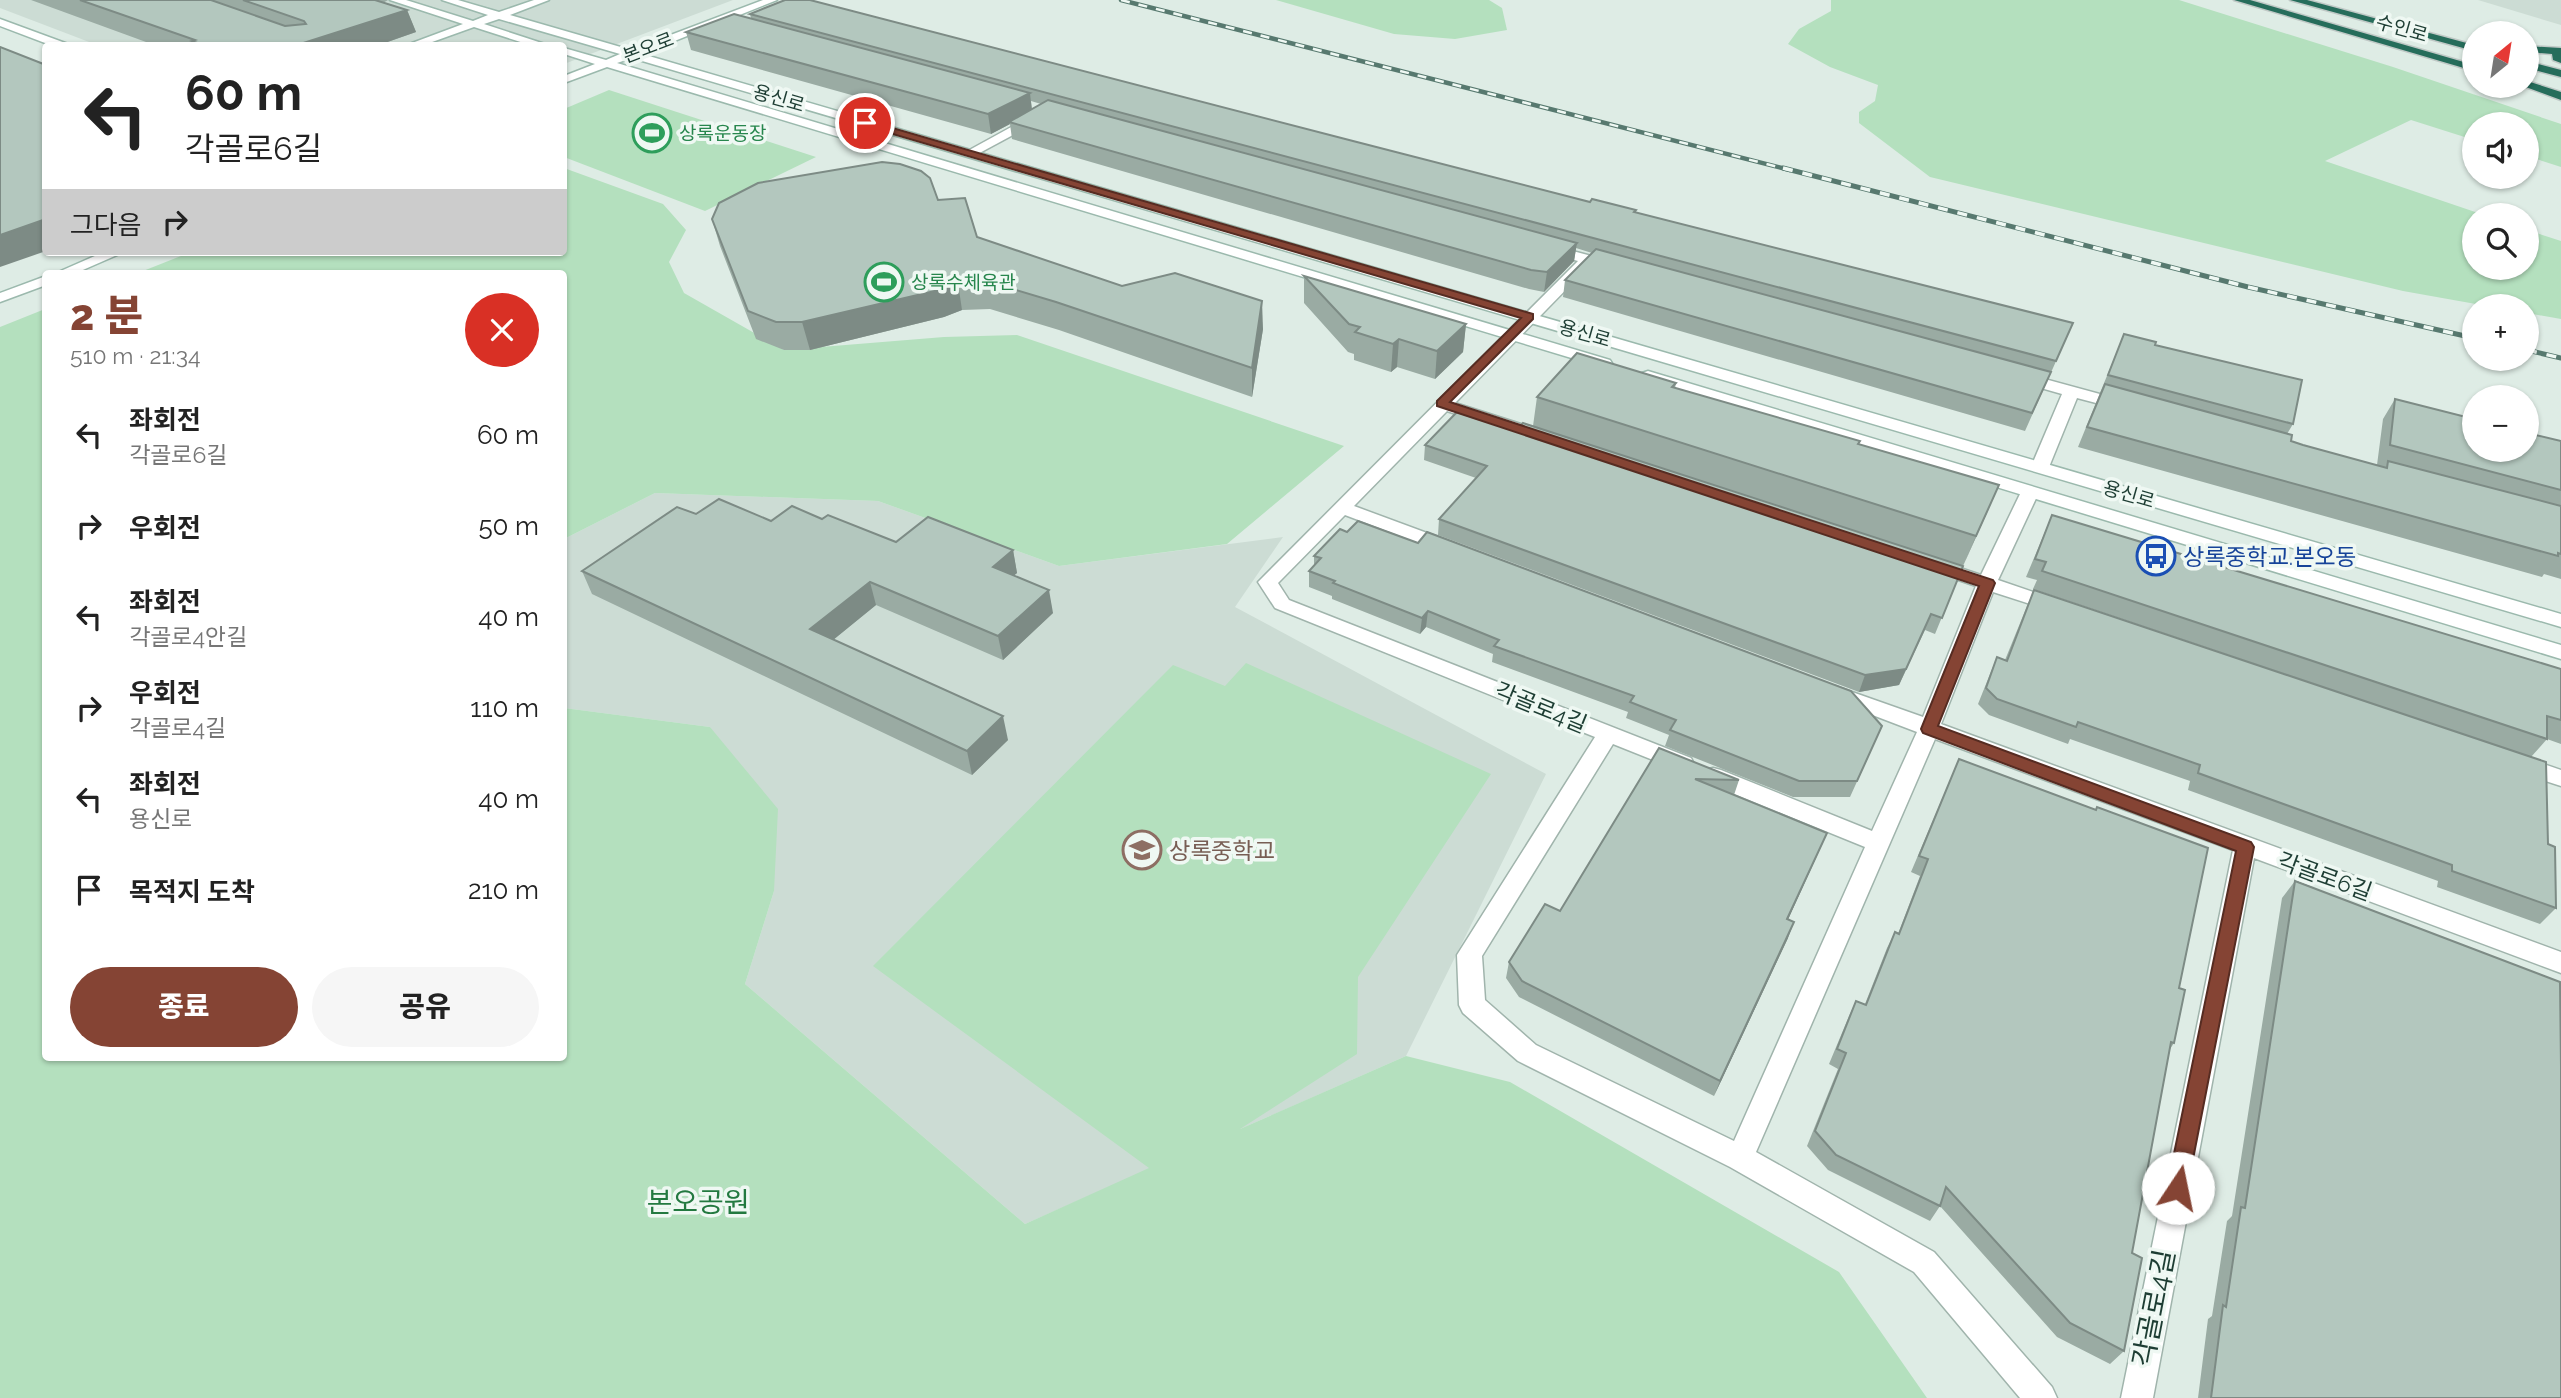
<!DOCTYPE html>
<html lang="ko">
<meta charset="utf-8">
<style>
:root{--surface:#fff;--page:#f6f6f6;--text:#222;--muted:#767676;--accent:#854434}
body{margin:0;font-family:Raleway,"Noto Sans KR",sans-serif;background:var(--page);color:var(--text);height:100vh;display:flex;flex-direction:column;font-size:26px;white-space:nowrap}
*{box-sizing:border-box;margin:0}
p{font-size:23px;color:var(--muted)}
.icon{flex:none;width:38px;height:38px;fill:none;stroke:currentColor;stroke-width:2;stroke-linecap:round;stroke-linejoin:round}
.map{position:relative;flex:1;overflow:hidden}
.side{position:absolute;left:42px;top:270px;width:525px;height:791px;display:flex;flex-direction:column;background:var(--surface);border-radius:7px;box-shadow:0 2px 5px #0004}
.side>*{flex:none}
.guide{position:absolute;left:42px;top:42px;width:525px;height:214px;border-radius:7px;box-shadow:0 2px 5px #0004;background:#fff;color:var(--text);overflow:hidden}
.needle{width:46px;rotate:30deg}
.controls{position:absolute;left:2462px;top:21px;display:grid;gap:14px}
.controls a{display:grid;place-items:center;width:77px;height:77px;border-radius:50%;background:var(--surface);box-shadow:0 2px 5px #0004;font-size:35px}
.pin{position:absolute;display:grid;place-items:center;width:60px;height:60px;color:#fff;margin:-30px;border:4px solid #fff;border-radius:50%;box-shadow:0 2px 7px #0007}
.me{position:absolute;width:77px;margin:-38px;rotate:11deg;stroke-linejoin:round;filter:drop-shadow(0 0 5px #0008)}
.turn{display:flex;align-items:center;gap:24px;height:147px;padding:0 28px;font-size:32px}
.turn .icon{width:91px;height:91px;stroke-width:2.5}
.turn b{display:block;font-size:49px;line-height:60px}
.then{display:flex;align-items:center;height:66px;padding:0 28px;background:#0003;gap:14px;font-size:26px}
.round{display:grid;place-items:center;flex:none;width:74px;height:74px;border-radius:37px;background:var(--page)}
.headline{display:flex;align-items:center;justify-content:space-between;height:119px;padding:0 28px}
h1{font-size:42px;font-weight:800;line-height:52px;color:var(--accent)}
.cta{display:flex;gap:14px;margin-top:auto;padding:14px 28px}
.cta a{flex:1;height:80px;border-radius:42px;background:var(--accent);color:#fff;font-size:28px;font-weight:800;line-height:80px;text-align:center}
.cta a+a{background:var(--page);color:var(--text)}
ul{padding:0;list-style:none}
li{display:flex;align-items:center;gap:21px;height:91px;padding:0 28px}
li div{flex:1}
li b{display:block;font-size:26px}
li em{font-style:normal}
.map>svg:first-child{display:block}
.built{fill:#ccdcd4}
.green{fill:#b4e0be}
.lines{fill:none;stroke-linecap:round;stroke-linejoin:round}
.street-casing{stroke:#a0b4ac;stroke-width:3}
.secondary-casing{stroke:#9bb9ad;stroke-width:3}
.highway-casing{stroke:#c0c9c6;stroke-width:3}
.street{fill:#fff;fill-rule:evenodd}
.secondary{fill:#fff;fill-rule:evenodd}
.highway{fill:#266d5b;fill-rule:evenodd}
.rail-far1-casing{stroke:#57796f;stroke-width:4.5}
.rail-casing{stroke:#57796f;stroke-width:5}
.rail-far1{stroke:#eff8f3;stroke-width:2.5;stroke-dasharray:9;stroke-linecap:butt}
.rail{stroke:#eff8f3;stroke-width:3.5;stroke-dasharray:10;stroke-linecap:butt}
.wall{fill:#9aaba3;fill-rule:evenodd}
.shaded-wall{fill:#7d8b85}
.building{fill:#b3c7be;stroke:#7d8b85;stroke-width:2}
.route{fill:#854434;stroke:#562c22;stroke-width:2}
.labels{text-anchor:middle;dominant-baseline:central;stroke-width:7;stroke-linejoin:round;paint-order:stroke}
.far-street-label{font-size:19px;fill:#1d3d33;stroke:#eff8f3}
.far-leisure-label{font-size:19px;fill:#27864d;stroke:#eff8f3;text-anchor:start}
.transit-label{font-size:23px;fill:#164399;stroke:#eff8f3;text-anchor:start}
.street-label{font-size:23px;fill:#1d3d33;stroke:#eff8f3}
.education-label{font-size:23px;fill:#785e54;stroke:#eff8f3;text-anchor:start}
.near-park-label{font-size:28px;fill:#237940;stroke:#eff8f3}
.near-street-label{font-size:28px;fill:#1d3d33;stroke:#eff8f3}
</style>
<div class="map">
<svg width="2561" height="1398" viewBox="0 0 2561 1398">
<rect width="100%" height="100%" fill="#deece5"/>
<g class="built">
<path d="M0,0H733L564,64V46L97,45L0,8Z"/>
<path d="M2478,0H2561V25Z"/>
<path d="M655,493L878,501L1059,566L1283,537L1235,607L1546,774L1406,1056L1025,1224L745,984L774,891L710,727L564,708V539Z"/>
</g>
<g class="green">
<path d="M1276,0H1489L1502,8L1507,30L1455,39L1394,34Z"/>
<path d="M1831,0H2179L2393,67L2561,124V167L2527,156V124H2474V140L2411,120L2325,161L2484,215H2474V268H2527V230L2561,241V319L2527,313V306H2487L2403,291L1930,177L1859,123V112L1875,101L1878,85L1830,67L1788,44L1799,29L1831,11Z"/>
<path d="M609,90L816,157L705,211L564,157V109Z"/>
<path d="M564,168L663,204L686,230L669,262L684,293L784,350L944,337L1017,335L1344,446L1227,544L1059,566L878,501L655,493L564,539V273H138L191,252H564Z"/>
<path d="M45,309L46,1057H564V708L710,727L778,809L774,891L745,984L1025,1224L1149,1168L873,966L1173,665L1225,686L1246,663L1491,774L1358,977L1357,1054L1240,1129L1406,1056L1510,1082L1839,1272L1927,1398H0V327Z"/>
</g>
<g class="lines">
<defs>
<g id="street">
<path d="M1035,114L1039,115V121L974,156H966L964,153Z"/>
<path d="M1550,245L1618,263L1620,266L1613,270L1591,264L1455,403L1549,433L1551,437L1549,441H1537L1447,411L1354,506L1454,543L1456,547L1454,551H1440L1345,515L1278,583L1289,600L1691,758L1694,764L1691,770L1683,772L1613,744L1482,956L1485,1000L1536,1045L1734,1141L1865,847L1705,782L1702,776L1705,770L1713,768L1721,770L1872,831L1917,732L1828,698L1825,693L1828,688L1835,686L1923,717L1976,586L1926,569L1924,565L1933,559L1981,575L2021,492L2030,487L2039,492L1998,580L2065,603L2068,607L2065,611L2058,613L1993,592L1941,724L2561,952V973L2254,858L2153,1398H2121L2233,850L1935,739L1756,1152L1934,1252L2052,1387L2057,1398H2020L1914,1272L1730,1167L1518,1061L1463,1013L1459,1005L1457,955L1595,737L1275,608L1258,582L1578,261L1545,252L1543,249Z"/>
<path d="M2019,372L2129,402L2131,405L2123,410L2077,398L2049,467L2046,471H2034L2031,467L2062,394L2013,380L2011,377L2013,374Z"/>
<path d="M2520,756L2561,770V786L2512,770L2509,764L2512,758Z"/>
</g>
<g id="secondary">
<path d="M390,0H406L473,21L488,15L442,0H458L499,12L534,0H549L510,15L631,50L763,0H777L642,54L2561,614V627L632,58L617,63L1610,360L1612,363L1610,366H1598L607,67L564,83V76L595,64L564,54V48L606,60L620,54L499,19L484,24L551,46H533L474,27L421,46H404L463,24Z"/>
<path d="M0,19L68,44L69,46H53L0,26Z"/>
<path d="M104,252H124L76,273H56Z"/>
<path d="M46,276V285L0,302V293Z"/>
<path d="M1648,371L2561,645V659L1642,379L1640,376L1642,373Z"/>
</g>
<g id="highway">
<path d="M2234,0H2250L2474,65V71Z"/>
<path d="M2290,0H2307L2474,45V51Z"/>
<path d="M2527,46L2561,48V63L2553,60L2552,54L2527,52Z"/>
<path d="M2527,61L2561,70V77L2527,68Z"/>
<path d="M2527,81L2561,92V100L2523,86H2527Z"/>
</g>
</defs>
<use href="#street" class="street-casing"/>
<use href="#secondary" class="secondary-casing"/>
<use href="#highway" class="highway-casing"/>
<use href="#street" class="street"/>
<use href="#secondary" class="secondary"/>
<use href="#highway" class="highway"/>
<defs>
<path id="rail-far1" d="M1121,0L1790,170"/>
<g id="rail">
<path d="M1783,168L2248,287L2474,338"/>
<path d="M2527,350L2561,358"/>
</g>
</defs>
<use href="#rail-far1" class="rail-far1-casing"/>
<use href="#rail" class="rail-casing"/>
<use href="#rail-far1" class="rail-far1"/>
<use href="#rail" class="rail"/>
</g>
<g class="wall">
<path d="M31,0H388L383,3L407,10L416,32L376,46H157Z"/>
<path d="M750,14L1353,141L1590,202L1636,210L1635,213L2073,323L2025,431L1563,297L1565,280L1592,253L1576,248L1574,261L1544,292L1529,289L1012,139L1010,124L991,134L691,50L686,32L751,18ZM1031,101L1041,104L1032,109Z"/>
<path d="M938,200L977,237L1122,286L1263,329L1252,397L1059,330L990,309L962,310L944,317L810,350H784L756,339L720,246L712,219Z"/>
<path d="M1304,276L1466,324L1463,352L1435,379L1397,367L1391,372L1354,360V354L1348,352L1304,303Z"/>
<path d="M2124,334L2155,345L2293,424L2287,434L2291,441L2303,445L2384,467L2377,465L2383,419L2395,399L2561,441V579L2544,574L2542,577L2078,447Z"/>
<path d="M1676,383L1675,388L1860,441L1858,445L1999,485L1963,566L1935,634L1925,630L1899,685L1859,692L1438,535L1439,519L1476,478L1424,460L1425,445L1516,431L1533,426L1537,397Z"/>
<path d="M696,514L771,521L822,519L896,542L1013,550L1017,573L1014,575L1053,613L1003,660L876,605L833,640L1008,740L972,775L592,594L582,571Z"/>
<path d="M2052,515L2561,669V744L2547,739L2531,757L2033,589L2037,580L2026,577Z"/>
<path d="M1314,556L1875,742L1850,797H1793L1665,746L1669,735L1626,718L1628,712L1492,662L1493,654L1426,627L1420,634L1332,599V596L1309,587V571L1314,566Z"/>
<path d="M2034,590L2548,844L2556,908L2540,924L2437,887L2438,881L2188,790L2190,781L2070,739L2068,744L1989,715L1978,704L1990,674L1997,657L2005,660L2027,606Z"/>
<path d="M1659,748L1739,780L1734,795L1820,849L1788,919V938L1714,1096L1519,997L1506,978L1509,962L1560,911Z"/>
<path d="M1959,759L2095,810L2097,807L2179,988L2174,1043L2170,1049L2132,1253L2124,1351L2110,1364L2057,1337L1940,1206L1930,1221L1828,1170L1807,1146L1838,1069L1829,1064L1849,1016L1856,1001L1865,1004L1887,948L1895,932L1898,934L1920,876L1911,872Z"/>
<path d="M2295,881L2561,1398H2198L2208,1319L2212,1316L2227,1221L2232,1216L2282,898Z"/>
</g>
<g class="shaded-wall">
<path d="M407,10L416,32L376,46H294Z"/>
<path d="M1030,93L1032,112L1009,122L1010,124L991,134L988,114Z"/>
<path d="M46,219V251L0,267V235Z"/>
<path d="M1577,243L1574,261L1544,292L1547,272Z"/>
<path d="M958,283L962,310L944,317L810,350L802,322Z"/>
<path d="M1262,301L1263,329L1252,397V368Z"/>
<path d="M1466,324L1463,352L1435,379L1437,351Z"/>
<path d="M1399,339L1397,367L1391,372L1393,344Z"/>
<path d="M1999,485L1986,515L1963,566L1976,536Z"/>
<path d="M1013,550L1017,573L997,590L993,567Z"/>
<path d="M870,582L876,605L817,653L810,629Z"/>
<path d="M1049,590L1053,613L1003,660L998,636Z"/>
<path d="M1428,611L1426,627L1420,634L1422,618Z"/>
<path d="M1931,614L1899,685L1859,692L1865,675Z"/>
<path d="M1003,716L1008,740L972,775L967,751Z"/>
<path d="M1827,833L1820,849L1781,935L1787,919Z"/>
<path d="M1794,922L1788,938L1714,1096L1720,1081Z"/>
</g>
<g class="building">
<path d="M80,0H211L285,26L306,24L304,21L243,0H375L407,10L294,46H205L192,41L195,40Z"/>
<path d="M785,0H810L1353,141L1590,202L1592,199L1636,210L1634,212L2073,323L2056,361L750,14Z"/>
<path d="M734,14L1030,93L988,114L686,32Z"/>
<path d="M0,47L46,65V219L0,235Z"/>
<path d="M1048,100L1577,243L1547,272L1531,270L1009,122Z"/>
<path d="M882,162L900,164L921,171L930,178L938,200L965,198L977,237L1122,286L1175,273L1262,301L1252,368L1056,302L986,281L958,283L939,290L802,322H776L748,311L712,219L719,203L758,183Z"/>
<path d="M1596,249L2051,372L2032,413L1565,280Z"/>
<path d="M1304,276L1466,324L1437,351L1399,339L1393,344L1355,332L1360,327L1349,324Z"/>
<path d="M2124,334L2156,342L2155,345L2302,380L2293,424L2108,375Z"/>
<path d="M1577,353L1676,383L1672,387L1860,441L1858,444L1999,485L1976,536L1537,397Z"/>
<path d="M2105,384L2292,435L2291,441L2303,445L2387,468L2388,461L2561,506V554L2558,553V556L2087,427Z"/>
<path d="M2395,399L2474,419V450H2527V433L2561,441V490L2390,445Z"/>
<path d="M1457,412L1516,431L1523,423L1963,566L1942,618L1931,614L1906,669L1865,675L1439,519L1487,466L1425,445Z"/>
<path d="M719,499L771,521L792,506L822,519L828,515L896,542L928,517L1013,550L993,567L1049,590L998,636L870,582L810,629L1003,716L967,751L582,571L677,507L696,514Z"/>
<path d="M2052,515L2561,669V720L2547,716V739L2042,571L2046,562L2035,559Z"/>
<path d="M1358,521L1418,543L1427,532L1851,691L1882,726L1857,781H1799L1670,730L1676,720L1630,702L1634,696L1494,646L1499,640L1428,611L1422,618L1333,583L1335,581L1309,571L1321,558L1314,556L1340,529L1347,532Z"/>
<path d="M2034,590L2546,762L2548,844L2555,847L2556,908L2452,871V865L2198,773L2200,765L2078,722L2076,727L1997,699L1986,688L1997,657L2007,661Z"/>
<path d="M1659,748L1739,780L1695,779L1827,833L1787,919L1794,922L1720,1081L1522,981L1509,962L1545,904L1560,911Z"/>
<path d="M1959,759L2096,810L2097,807L2208,848L2179,988L2185,990L2174,1043L2171,1042L2132,1253L2142,1258L2124,1351L2070,1323L1946,1187L1940,1206L1836,1155L1815,1131L1846,1053L1837,1049L1856,1001L1866,1005L1895,932L1899,934L1928,859L1919,856Z"/>
<path d="M2295,881L2560,982L2561,1066V1398H2211L2223,1305L2226,1307L2241,1207L2245,1208Z"/>
</g>
<path class="route" d="M865,120L1533,314V319L1450,402L1993,580L1995,583L1938,726L2251,842L2254,847L2186,1195L2178,1198L2170,1195L2167,1188L2236,851L1923,733L1921,729L1979,586L1437,406V401L1521,318L862,125V121Z"/>
<defs>
<symbol id="stadium-ring" viewBox="-11 -11 22 22"><circle r="9.5" fill="#eff8f3" stroke="#2e9e5b" stroke-width="1.5"/><path d="M0-5a6.5 5 0 1 0 0 10a6.5 5 0 1 0 0-10ZM-3.5-1.8h7v3.6h-7Z" fill="#2e9e5b"/></symbol>
<symbol id="bus-ring" viewBox="-11 -11 22 22"><circle r="9.5" fill="#eff8f3" stroke="#1a4fb4" stroke-width="1.5"/><path d="M-5-6H5V4H4V6H2V4H-2V6H-4V4H-5ZM-3.5-4V0h7V-4ZM-3.5 1.2v1.5H-2V1.2ZM2 1.2v1.5H3.5V1.2Z" fill="#1a4fb4"/></symbol>
<symbol id="school-ring" viewBox="-11 -11 22 22"><circle r="9.5" fill="#eff8f3" stroke="#8d6e63" stroke-width="1.5"/><path d="M0-5L7-2L0 1L-7-2ZM-4 1L0 2.5L4 1V4Q0 6-4 4Z" fill="#8d6e63"/></symbol>
</defs>
<g fill-rule="evenodd">
<use href="#stadium-ring" x="630" y="111" width="44" height="44"/>
<use href="#stadium-ring" x="862" y="260" width="44" height="44"/>
<use href="#bus-ring" x="2134" y="534" width="44" height="44"/>
<use href="#school-ring" x="1120" y="828" width="44" height="44"/>
</g>
<g class="labels">
<g class="far-street-label">
<text transform="translate(2402 28) rotate(16)">수인로</text>
<text transform="translate(648 47) rotate(-21)">본오로</text>
<text transform="translate(779 98) rotate(16)">용신로</text>
<text transform="translate(1585 333) rotate(16)">용신로</text>
<text transform="translate(2129 494) rotate(16)">용신로</text>
</g>
<g class="far-leisure-label">
<text x="679" y="133">상록운동장</text>
<text x="911" y="282">상록수체육관</text>
</g>
<g class="transit-label">
<text x="2183" y="556">상록중학교.본오동</text>
</g>
<g class="street-label">
<text transform="translate(1541 707) rotate(22)">각골로4길</text>
<text transform="translate(2325 876) rotate(20)">각골로6길</text>
</g>
<g class="education-label">
<text x="1169" y="850">상록중학교</text>
</g>
<g class="near-park-label">
<text x="698" y="1202">본오공원</text>
</g>
<g class="near-street-label">
<text transform="translate(2154 1308) rotate(-79)">각골로4길</text>
</g>
</g>
</svg>
<div class="controls">
<a><svg class="needle" viewBox="-14 -14 28 28"><path d="M0-13l5 13h-10z" fill="#e53935"/><path d="M0 13l5-13h-10z" fill="#767676"/></svg></a>
<a><svg class="icon" aria-label="sound" viewBox="0 0 24 24"><path d="M4 9h4l5-4v14l-5-4H4zM17 9q2 3 0 6"/></svg></a>
<a><svg class="icon" aria-label="search" viewBox="0 0 24 24"><circle cx="10" cy="10" r="6"/><path d="M15 15l6 6"/></svg></a>
<a>+</a>
<a>−</a>
</div>
<div class="pin" style="left:865px;top:123px;background:#d93025"><svg class="icon" aria-label="arrive" viewBox="0 0 24 24"><path d="M6 21V4h12l-3 4 3 4H6"/></svg></div>
<svg class="me" style="left:2178px;top:1188px" viewBox="-20 -20 40 40"><circle r="19" fill="#fff"/><path d="M0-13L10 11 0 6-10 11z" fill="#854434"/></svg>
<div class="guide">
<div class="turn"><svg class="icon" aria-label="left" viewBox="0 0 24 24"><path d="M17 20v-9H6M10 6l-5 5 5 5"/></svg><div><b>60 m</b>각골로6길</div></div>
<div class="then">그다음<svg class="icon" aria-label="right" viewBox="0 0 24 24"><path d="M7 20v-9h11M14 6l5 5-5 5"/></svg></div>
</div>
<section class="side">
<div class="headline"><div><h1>2 분</h1><p>510 m · 21:34</p></div><a class="round" style="background:#d93025;color:#fff"><svg class="icon" aria-label="close" viewBox="0 0 24 24"><path d="M6 6l12 12M18 6L6 18"/></svg></a></div>
<ul>
<li><svg class="icon" aria-label="left" viewBox="0 0 24 24"><path d="M17 20v-9H6M10 6l-5 5 5 5"/></svg><div><b>좌회전</b><p>각골로6길</p></div><em>60 m</em></li>
<li><svg class="icon" aria-label="right" viewBox="0 0 24 24"><path d="M7 20v-9h11M14 6l5 5-5 5"/></svg><div><b>우회전</b></div><em>50 m</em></li>
<li><svg class="icon" aria-label="left" viewBox="0 0 24 24"><path d="M17 20v-9H6M10 6l-5 5 5 5"/></svg><div><b>좌회전</b><p>각골로4안길</p></div><em>40 m</em></li>
<li><svg class="icon" aria-label="right" viewBox="0 0 24 24"><path d="M7 20v-9h11M14 6l5 5-5 5"/></svg><div><b>우회전</b><p>각골로4길</p></div><em>110 m</em></li>
<li><svg class="icon" aria-label="left" viewBox="0 0 24 24"><path d="M17 20v-9H6M10 6l-5 5 5 5"/></svg><div><b>좌회전</b><p>용신로</p></div><em>40 m</em></li>
<li><svg class="icon" aria-label="arrive" viewBox="0 0 24 24"><path d="M6 21V4h12l-3 4 3 4H6"/></svg><div><b>목적지 도착</b></div><em>210 m</em></li>
</ul>
<div class="cta"><a>종료</a><a>공유</a></div>
</section>
</div>
